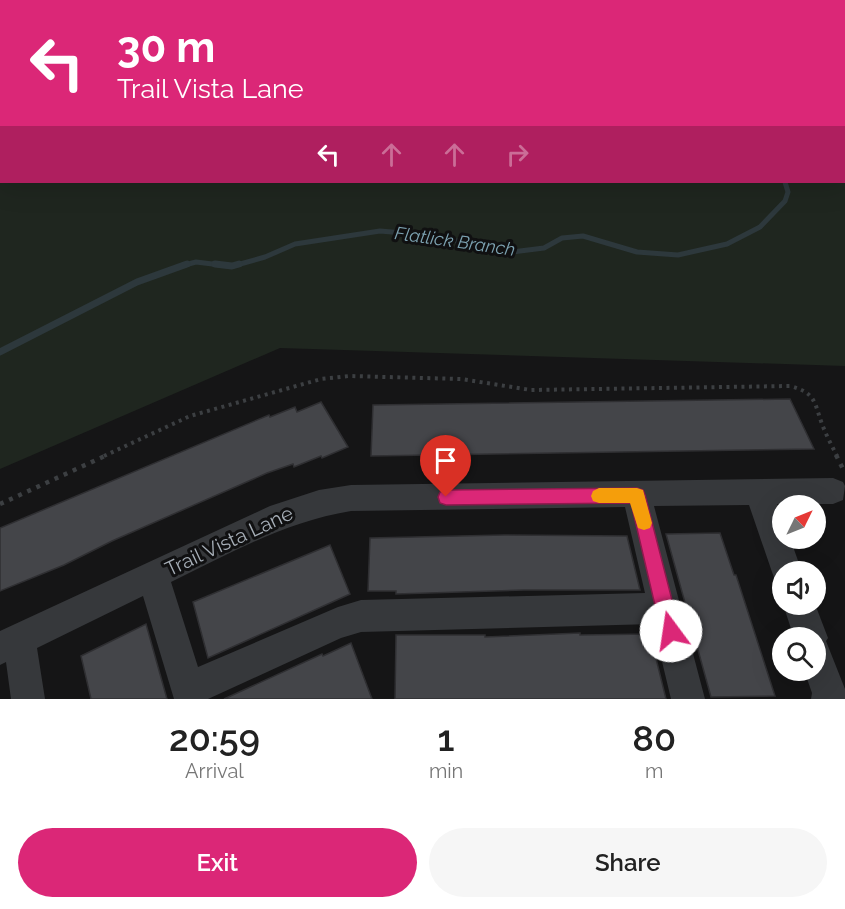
<!DOCTYPE html>
<style>
:root{--surface:#fff;--page:#f6f6f6;--text:#222;--muted:#767676;--accent:#db2777}
body{margin:0;font-family:Raleway,sans-serif;background:var(--page);color:var(--text);height:100vh;display:flex;flex-direction:column;font-size:22px;white-space:nowrap}
*{box-sizing:border-box;margin:0}
p{font-size:20px;color:var(--muted)}
.icon{flex:none;width:33px;height:33px;fill:none;stroke:currentColor;stroke-width:2;stroke-linecap:round;stroke-linejoin:round}
.map{position:relative;height:699px;overflow:hidden}
.drawer{display:flex;flex-direction:column;background:var(--surface);flex:1}
.drawer>*{flex:none}
.guide{position:absolute;left:0px;top:0px;width:846px;height:183px;box-shadow:0 6px 24px #0002;background:#db2777;color:#fff;overflow:hidden}
.needle{width:39px;rotate:47deg}
.tools{position:absolute;left:772px;top:495px;display:grid;gap:12px}
.tools a{display:grid;place-items:center;width:54px;height:54px;border-radius:50%;background:var(--surface);box-shadow:0 6px 24px #0002;font-size:30px}
.pin{position:absolute;display:grid;place-items:center;width:51px;height:51px;color:#fff;margin:-62px -26px;border-radius:50% 50% 50% 0;rotate:-45deg;box-shadow:0 0 6px #0007}
.pin .icon{rotate:45deg}
.me{position:absolute;width:66px;margin:-33px;rotate:346deg;stroke-linejoin:round;filter:drop-shadow(0 0 4px #0008)}
.turn{display:flex;align-items:center;gap:21px;height:126px;padding:0 18px;font-size:27px}
.turn .icon{width:78px;height:78px;stroke-width:2.5}
.turn b{display:block;font-size:42px;line-height:51px}
.lanes{display:flex;align-items:center;height:57px;padding:0 18px;background:#0003;justify-content:center;gap:30px;direction:ltr}
.lanes .off{opacity:.35}
.eta{display:flex;justify-content:space-evenly;align-items:center;height:102px;text-align:center}
.eta b{font-size:36px;font-weight:600;line-height:42px}
.primary-button{display:flex;gap:12px;margin-top:auto;padding:12px 18px}
.primary-button a{flex:1;height:69px;border-radius:36px;background:var(--accent);color:#fff;font-size:24px;font-weight:600;line-height:69px;text-align:center}
.primary-button a+a{background:var(--page);color:var(--text)}
.map>svg:first-child{display:block}
.built{fill:#212123}
.green{fill:#1f261f}
.lines{fill:none;stroke-linecap:round;stroke-linejoin:round}
.stream-far1{stroke:#2d383c;stroke-width:5}
.stream{stroke:#2d383c;stroke-width:7}
.building{fill:#444549;stroke:#2f2f32;stroke-width:1.5}
.path-far1{stroke:#3c3f42;stroke-width:4;stroke-dasharray:3 4.5;stroke-linecap:butt}
.path{stroke:#3c3f42;stroke-width:4.5;stroke-dasharray:4 6;stroke-linecap:butt}
.minor{fill:#36383b;fill-rule:evenodd}
.route{fill:#db2777;stroke:#8e194d;stroke-width:1.5}
.slow{fill:#f59e0b}
.labels{text-anchor:middle;dominant-baseline:central;stroke-width:6;stroke-linejoin:round;paint-order:stroke}
.water-label{font-size:18px;font-style:italic;fill:#7da3b2;stroke:#101011}
.near-street-label{font-size:20px;fill:#a6aeb7;stroke:#101011}
</style>
<div class="map">
<svg width="845" height="699" viewBox="0 0 845 699">
<rect width="100%" height="100%" fill="#151516"/>
<path class="built" d="M0,0H638L640,1L2,2L0,95Z"/>
<path class="green" d="M638,0H845V366L280,348L0,469V95L2,182H844V2Z"/>
<g class="lines">
<g class="stream-far1">
<path d="M181,266L196,262L229,266"/>
<path d="M233,266L265,257L295,244L380,231L427,235L512,252L544,248L562,238L583,236L637,252L678,255L727,244L760,227L785,201L788,192L785,182"/>
</g>
<g class="stream">
<path d="M215,264L232,266L239,264"/>
<path d="M0,352L137,282L187,264"/>
</g>
</g>
<g class="building">
<path d="M790,399L814,449L371,456L373,405Z"/>
<path d="M321,402L348,447L322,458L321,456L294,467L293,464L267,473L112,541L64,565L0,591V528L269,415L270,417L295,407L297,412Z"/>
<path d="M720,533L734,575H736L775,696L711,697L666,534Z"/>
<path d="M504,535L627,536L640,590H524L396,594V591H368L370,538Z"/>
<path d="M330,545L350,594L208,658L193,602Z"/>
<path d="M146,624L167,699H91L81,656Z"/>
<path d="M580,633V635L650,634L666,699H395L396,635H485V637Z"/>
<path d="M351,643L372,699H224L322,654L323,656Z"/>
</g>
<g class="lines">
<path class="path-far1" d="M104,456L190,416L321,379L349,376L461,379L531,390L790,386C816,393 814,402 822,424C826,435 832,446 837,456"/>
<g class="path">
<path d="M836,455L843,469"/>
<path d="M0,504L107,455"/>
</g>
<g class="minor">
<path d="M311,0H325L326,2H313Z"/>
<path d="M340,0H357L339,2Z"/>
<rect x="584" y="0" width="14" height="2"/>
<path d="M833,478L843,482L845,486L843,500L833,504H777L783,519V538H790L802,572H783V585L776,583L772,572L749,505L654,506L705,699H671L653,624L361,632L341,638L208,699H174L143,596L37,648L45,699H11L6,662L0,665V631L270,506L319,490L351,485ZM625,507L645,593L361,600L338,607L198,667L171,582C231,553 284,522 351,511Z"/>
<path d="M783,604H815L828,638L826,641L845,689V699H811L812,693L804,670H816V638H794Z"/>
</g>
</g>
<path class="route" d="M637,488L643,490L645,495L680,631L677,638L671,640L664,638L661,631L631,503L446,505L440,503L438,497L440,492L446,490Z"/>
<path class="slow" d="M599,488H637L643,490L652,523L650,528L644,530L638,528L630,503H599L593,501L591,496L593,491Z"/>
<g class="labels">
<g class="water-label">
<text transform="translate(455 241) rotate(8)">Flatlick Branch</text>
</g>
<g class="near-street-label">
<text transform="translate(229 541) rotate(-25)">Trail Vista Lane</text>
</g>
</g>
</svg>
<div class="tools">
<a><svg class="needle" viewBox="-14 -14 28 28"><path d="M0-13l5 13h-10z" fill="#e53935"/><path d="M0 13l5-13h-10z" fill="#767676"/></svg></a>
<a><svg class="icon" aria-label="sound" viewBox="0 0 24 24"><path d="M4 9h4l5-4v14l-5-4H4zM17 9q2 3 0 6"/></svg></a>
<a><svg class="icon" aria-label="search" viewBox="0 0 24 24"><circle cx="10" cy="10" r="6"/><path d="M15 15l6 6"/></svg></a>
</div>
<div class="pin" style="left:446px;top:497px;background:#d93025"><svg class="icon" aria-label="arrive" viewBox="0 0 24 24"><path d="M6 21V4h12l-3 4 3 4H6"/></svg></div>
<svg class="me" style="left:671px;top:631px" viewBox="-20 -20 40 40"><circle r="19" fill="#fff"/><path d="M0-13L10 11 0 6-10 11z" fill="#db2777"/></svg>
<div class="guide">
<div class="turn"><svg class="icon" aria-label="left" viewBox="0 0 24 24"><path d="M17 20v-9H6M10 6l-5 5 5 5"/></svg><div><b>30 m</b>Trail Vista Lane</div></div>
<div class="lanes"><svg class="icon" aria-label="left" viewBox="0 0 24 24"><path d="M17 20v-9H6M10 6l-5 5 5 5"/></svg><svg class="icon off" aria-label="ahead" viewBox="0 0 24 24"><path d="M12 20V5M6 11l6-6 6 6"/></svg><svg class="icon off" aria-label="ahead" viewBox="0 0 24 24"><path d="M12 20V5M6 11l6-6 6 6"/></svg><svg class="icon off" aria-label="right" viewBox="0 0 24 24"><path d="M7 20v-9h11M14 6l5 5-5 5"/></svg></div>
</div>
</div>
<section class="drawer">
<div class="eta">
<div><b>20:59</b><p>Arrival</p></div>
<div><b>1</b><p>min</p></div>
<div><b>80</b><p>m</p></div>
</div>
<div class="primary-button"><a>Exit</a><a>Share</a></div>
</section>
